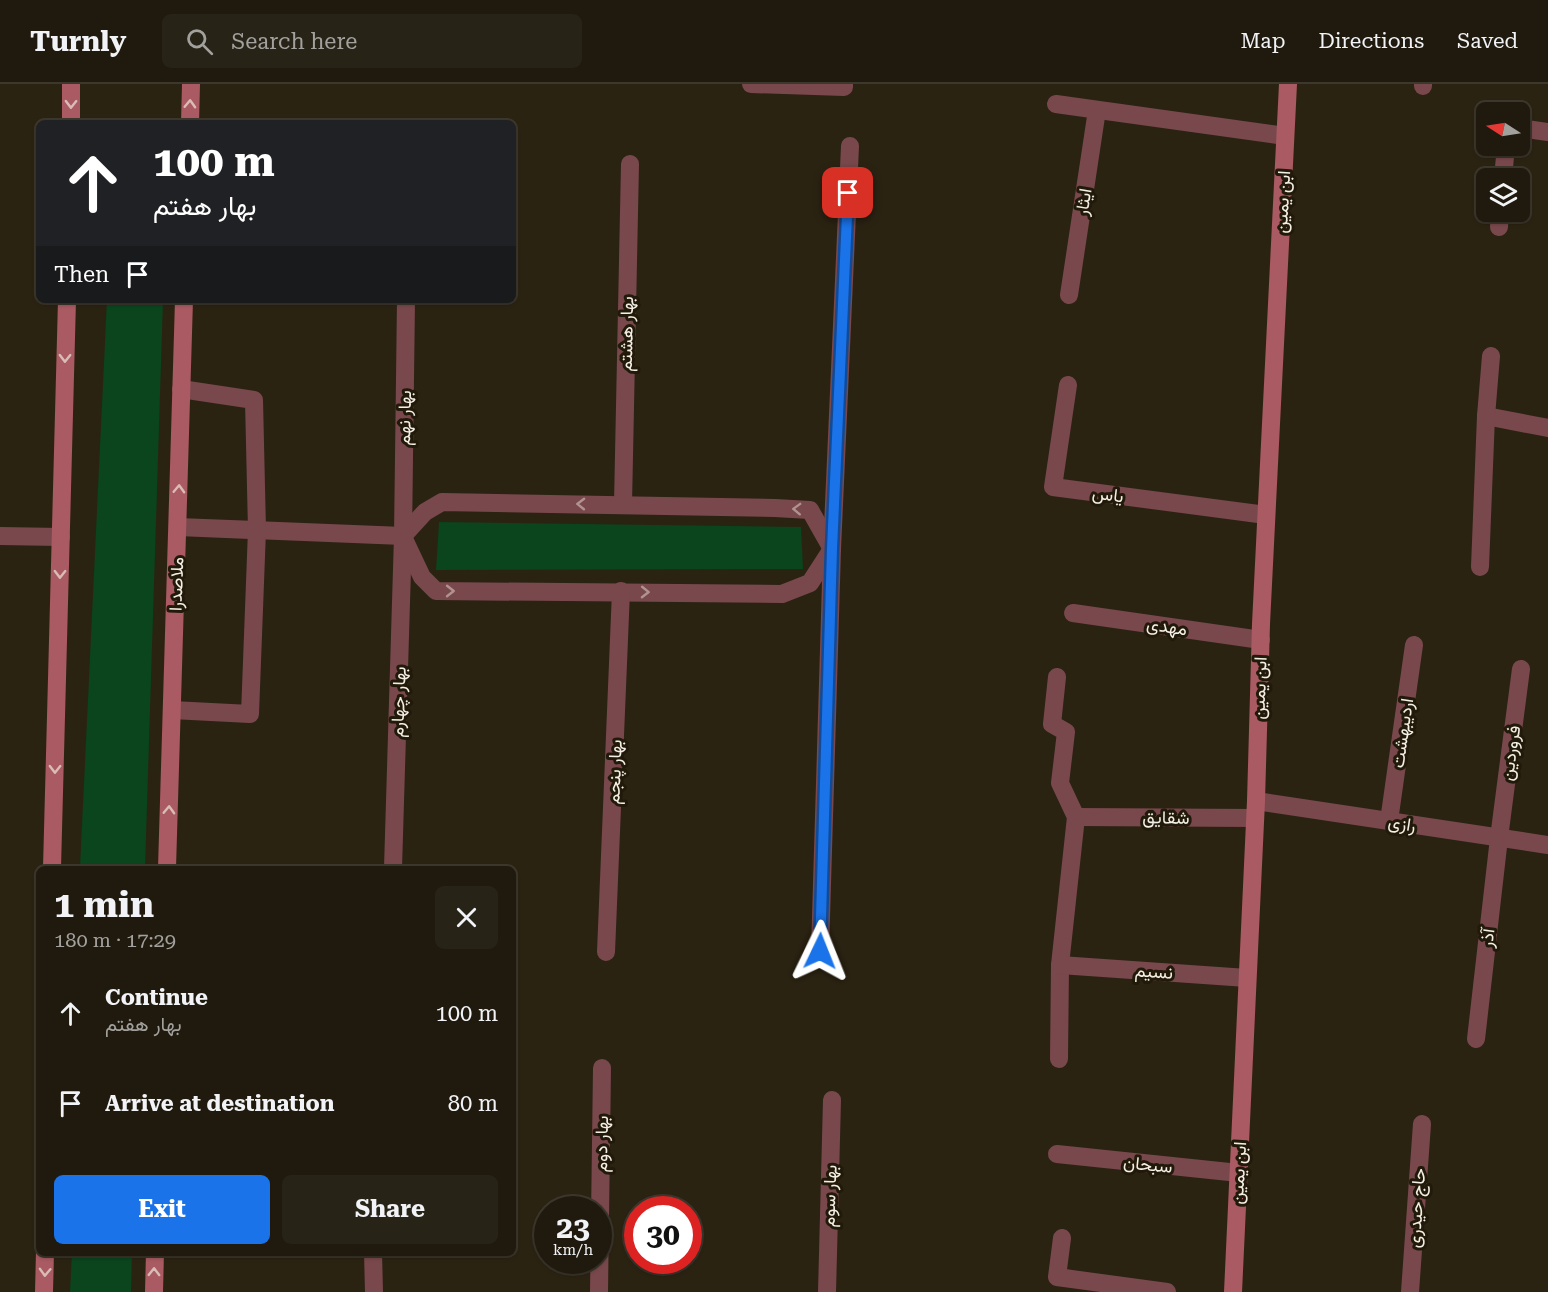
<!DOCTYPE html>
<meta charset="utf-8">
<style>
:root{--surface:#201a0e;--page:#282317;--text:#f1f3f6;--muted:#a2a19e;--line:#3d382e;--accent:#1a73e8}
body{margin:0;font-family:"Roboto Serif",Vazirmatn,serif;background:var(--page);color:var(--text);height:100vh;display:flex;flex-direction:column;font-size:22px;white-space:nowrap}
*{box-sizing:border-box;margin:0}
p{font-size:20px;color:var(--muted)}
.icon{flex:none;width:33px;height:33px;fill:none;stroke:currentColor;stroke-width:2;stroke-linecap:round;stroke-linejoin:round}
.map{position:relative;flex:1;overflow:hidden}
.side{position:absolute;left:36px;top:782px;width:480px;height:390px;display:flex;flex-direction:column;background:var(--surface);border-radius:9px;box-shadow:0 2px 4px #0004,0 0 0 2px var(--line)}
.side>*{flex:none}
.top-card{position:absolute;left:36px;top:36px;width:480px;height:183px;border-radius:9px;box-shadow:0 2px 4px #0004,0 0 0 2px var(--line);background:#202124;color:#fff;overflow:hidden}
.needle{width:39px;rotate:282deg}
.buttons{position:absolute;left:1476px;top:18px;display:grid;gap:12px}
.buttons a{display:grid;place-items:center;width:54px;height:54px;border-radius:9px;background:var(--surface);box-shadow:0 2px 4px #0004,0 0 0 2px var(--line);font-size:30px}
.speed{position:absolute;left:534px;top:1112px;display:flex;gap:12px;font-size:30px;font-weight:700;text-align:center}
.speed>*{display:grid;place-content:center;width:78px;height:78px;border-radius:50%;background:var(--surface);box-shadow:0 2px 4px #0004,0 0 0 2px var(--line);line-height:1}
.speed small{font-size:15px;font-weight:400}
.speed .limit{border:9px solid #d22;background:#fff;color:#111}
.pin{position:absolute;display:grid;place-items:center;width:51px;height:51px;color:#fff;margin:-26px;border-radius:12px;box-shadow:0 3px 9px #0006}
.me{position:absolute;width:66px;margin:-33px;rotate:2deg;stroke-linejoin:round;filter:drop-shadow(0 0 4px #0008)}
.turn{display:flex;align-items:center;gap:21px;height:126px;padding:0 18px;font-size:27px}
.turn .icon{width:78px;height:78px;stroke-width:2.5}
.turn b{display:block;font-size:42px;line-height:51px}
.then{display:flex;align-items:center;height:57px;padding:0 18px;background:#0003;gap:12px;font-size:22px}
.round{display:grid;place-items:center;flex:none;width:63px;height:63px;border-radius:9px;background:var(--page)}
.head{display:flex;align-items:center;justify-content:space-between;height:102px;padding:0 18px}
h1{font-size:36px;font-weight:700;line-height:45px}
.action{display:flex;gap:12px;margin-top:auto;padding:12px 18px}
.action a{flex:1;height:69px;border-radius:9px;background:var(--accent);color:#fff;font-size:24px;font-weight:700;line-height:69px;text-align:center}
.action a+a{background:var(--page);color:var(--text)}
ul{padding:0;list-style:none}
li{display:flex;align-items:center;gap:18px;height:90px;padding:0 18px}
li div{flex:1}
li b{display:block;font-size:22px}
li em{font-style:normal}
header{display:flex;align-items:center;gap:36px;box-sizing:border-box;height:84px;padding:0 30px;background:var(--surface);border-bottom:2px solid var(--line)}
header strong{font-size:28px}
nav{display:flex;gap:33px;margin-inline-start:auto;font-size:21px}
.search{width:420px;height:54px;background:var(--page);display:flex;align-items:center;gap:15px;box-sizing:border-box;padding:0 21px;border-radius:9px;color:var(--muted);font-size:22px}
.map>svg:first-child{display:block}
.green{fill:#0a451d}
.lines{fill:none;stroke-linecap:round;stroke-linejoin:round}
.street{stroke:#79484c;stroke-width:18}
.secondary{stroke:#a95a62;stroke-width:18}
.oneway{stroke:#dabbb6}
.oneway2{stroke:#b09390}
.route-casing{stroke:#114b97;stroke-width:15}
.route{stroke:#1a73e8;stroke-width:10}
.labels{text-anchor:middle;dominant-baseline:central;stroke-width:6;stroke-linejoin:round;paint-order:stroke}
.street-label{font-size:18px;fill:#f4efe4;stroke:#211909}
</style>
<header>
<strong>Turnly</strong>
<div class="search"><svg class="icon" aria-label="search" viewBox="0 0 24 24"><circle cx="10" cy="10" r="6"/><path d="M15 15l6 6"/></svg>Search here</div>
<nav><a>Map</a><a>Directions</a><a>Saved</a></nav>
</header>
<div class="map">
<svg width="1548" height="1208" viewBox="0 0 1548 1208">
<rect width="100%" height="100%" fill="#2b2312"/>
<g class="green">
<path d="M107,216H163L145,784H80Z"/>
<path d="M439,438L801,443L803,485L436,486Z"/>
<path d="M72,1169H132L131,1208H70Z"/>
</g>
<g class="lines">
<g class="street">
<path d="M751,0L844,3V0"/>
<path d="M1423,0V2"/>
<path d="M1056,20L1285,52"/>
<path d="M1520,44L1548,48"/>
<path d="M1503,94L1506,62"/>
<path d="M1499,143L1500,128"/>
<path d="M1069,211L1097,26"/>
<path d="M1068,301L1053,403L1266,431"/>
<path d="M1486,332L1548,344"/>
<path d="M623,420L630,80"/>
<path d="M178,443L403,452L425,428L442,418L775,424L810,426L832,465"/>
<path d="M0,452L61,453"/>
<path d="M405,457L422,493L436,507L782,510L810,499L832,465"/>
<path d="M1480,483L1486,332L1491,272"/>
<path d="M1073,529L1261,556"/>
<path d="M1057,593L1052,640L1066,648L1060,699L1076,733L1060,881L1059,975"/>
<path d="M172,626L250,630L257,446L254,316L181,305"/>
<path d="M1256,717L1548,761"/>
<path d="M1076,733L1255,734"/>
<path d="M1389,737L1414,561"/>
<path d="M393,784L403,452L406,216"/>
<path d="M820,867L832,465L850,62"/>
<path d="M606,868L621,507"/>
<path d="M1060,881L1247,894"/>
<path d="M1476,955L1499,754L1521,585"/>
<path d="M1057,1070L1239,1089"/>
<path d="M1062,1154L1057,1193L1167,1208"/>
<path d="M373,1168L374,1208"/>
<path d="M599,1208L602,984"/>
<path d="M827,1208L832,1016"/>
<path d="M1410,1208L1422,1040"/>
</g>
<g class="secondary">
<path d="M71,39V0"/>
<path d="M190,39L191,0"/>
<path d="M52,784L67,216"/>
<path d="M167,784L184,216"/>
<path d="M44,1208L45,1168"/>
<path d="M154,1208L155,1168"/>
<path d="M1233,1208L1256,717L1261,540L1288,0"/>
</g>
</g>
<defs><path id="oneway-chevron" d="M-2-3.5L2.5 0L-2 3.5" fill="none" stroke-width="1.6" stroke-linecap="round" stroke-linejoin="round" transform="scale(1.5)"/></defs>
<g class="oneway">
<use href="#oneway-chevron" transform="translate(71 20) rotate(91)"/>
<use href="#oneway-chevron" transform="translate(190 20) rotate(-88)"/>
<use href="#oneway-chevron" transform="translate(65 274) rotate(91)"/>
<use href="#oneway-chevron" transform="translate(179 405) rotate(-88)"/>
<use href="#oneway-chevron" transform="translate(60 490) rotate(91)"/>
<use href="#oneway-chevron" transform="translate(55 685) rotate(91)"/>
<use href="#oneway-chevron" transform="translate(169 726) rotate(-88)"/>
<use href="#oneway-chevron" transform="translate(45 1188) rotate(92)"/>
<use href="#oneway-chevron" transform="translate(154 1188) rotate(-89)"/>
</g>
<g class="oneway2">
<use href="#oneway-chevron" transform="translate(581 420) rotate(-179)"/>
<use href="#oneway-chevron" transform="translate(797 425) rotate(-178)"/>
<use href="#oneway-chevron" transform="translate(450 507)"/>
<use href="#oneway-chevron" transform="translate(645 508) rotate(1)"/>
</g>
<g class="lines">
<defs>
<path id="route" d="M820,867L832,465L848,109"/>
</defs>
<use href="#route" class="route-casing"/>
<use href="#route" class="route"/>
</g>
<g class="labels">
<g class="street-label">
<text transform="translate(1083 118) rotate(-81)">ایثار</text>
<text transform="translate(1282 118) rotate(-87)">ابن یمین</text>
<text transform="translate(626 250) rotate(-89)">بهار هشتم</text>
<text transform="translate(404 334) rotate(-89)">بهار نهم</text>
<text transform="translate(1108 410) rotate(7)">یاس</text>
<text transform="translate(176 500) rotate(-88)">ملاصدرا</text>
<text transform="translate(1167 542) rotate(8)">مهدی</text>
<text transform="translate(1259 604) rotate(-88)">ابن یمین</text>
<text transform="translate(398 618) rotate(-88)">بهار چهارم</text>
<text transform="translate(1402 649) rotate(-82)">اردیبهشت</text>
<text transform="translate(1510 669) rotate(-82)">فروردین</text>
<text transform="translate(614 688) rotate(-88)">بهار پنجم</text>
<text transform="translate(1166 733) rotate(1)">شقایق</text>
<text transform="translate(1402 739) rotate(9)">رازی</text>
<text transform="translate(1487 854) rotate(-83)">آذر</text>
<text transform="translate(1154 887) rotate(4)">نسیم</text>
<text transform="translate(601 1060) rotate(-89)">بهار دوم</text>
<text transform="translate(1148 1080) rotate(6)">سبحان</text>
<text transform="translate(1238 1089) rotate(-87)">ابن یمین</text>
<text transform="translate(829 1112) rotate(-88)">بهار سوم</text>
<text transform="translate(1416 1124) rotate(-86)">حاج حیدری</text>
</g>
</g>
</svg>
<div class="buttons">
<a><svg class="needle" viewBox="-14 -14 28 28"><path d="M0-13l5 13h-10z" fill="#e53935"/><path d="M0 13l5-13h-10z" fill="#a2a19e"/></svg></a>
<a><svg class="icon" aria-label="layers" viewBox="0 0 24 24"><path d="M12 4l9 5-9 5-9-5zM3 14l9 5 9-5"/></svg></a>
</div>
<div class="speed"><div>23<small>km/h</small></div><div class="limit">30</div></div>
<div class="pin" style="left:848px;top:109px;background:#d93025"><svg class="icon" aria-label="arrive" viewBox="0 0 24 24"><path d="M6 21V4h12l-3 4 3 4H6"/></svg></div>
<svg class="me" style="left:820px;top:867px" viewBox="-20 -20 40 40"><path d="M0-17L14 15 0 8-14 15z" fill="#1a73e8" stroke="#fff" stroke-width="4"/></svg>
<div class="top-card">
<div class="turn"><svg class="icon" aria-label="ahead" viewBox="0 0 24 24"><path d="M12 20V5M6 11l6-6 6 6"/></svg><div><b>100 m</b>بهار هفتم</div></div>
<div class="then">Then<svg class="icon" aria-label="arrive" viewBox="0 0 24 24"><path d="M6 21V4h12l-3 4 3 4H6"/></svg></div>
</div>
<section class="side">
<div class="head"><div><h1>1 min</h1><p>180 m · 17:29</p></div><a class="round"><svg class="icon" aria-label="close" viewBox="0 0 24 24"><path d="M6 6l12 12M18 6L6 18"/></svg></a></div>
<ul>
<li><svg class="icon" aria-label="ahead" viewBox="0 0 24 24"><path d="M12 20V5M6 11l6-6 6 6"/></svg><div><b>Continue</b><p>بهار هفتم</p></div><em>100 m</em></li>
<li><svg class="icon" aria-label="arrive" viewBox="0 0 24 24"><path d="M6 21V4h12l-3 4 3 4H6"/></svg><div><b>Arrive at destination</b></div><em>80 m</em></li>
</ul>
<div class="action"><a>Exit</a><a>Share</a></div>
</section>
</div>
